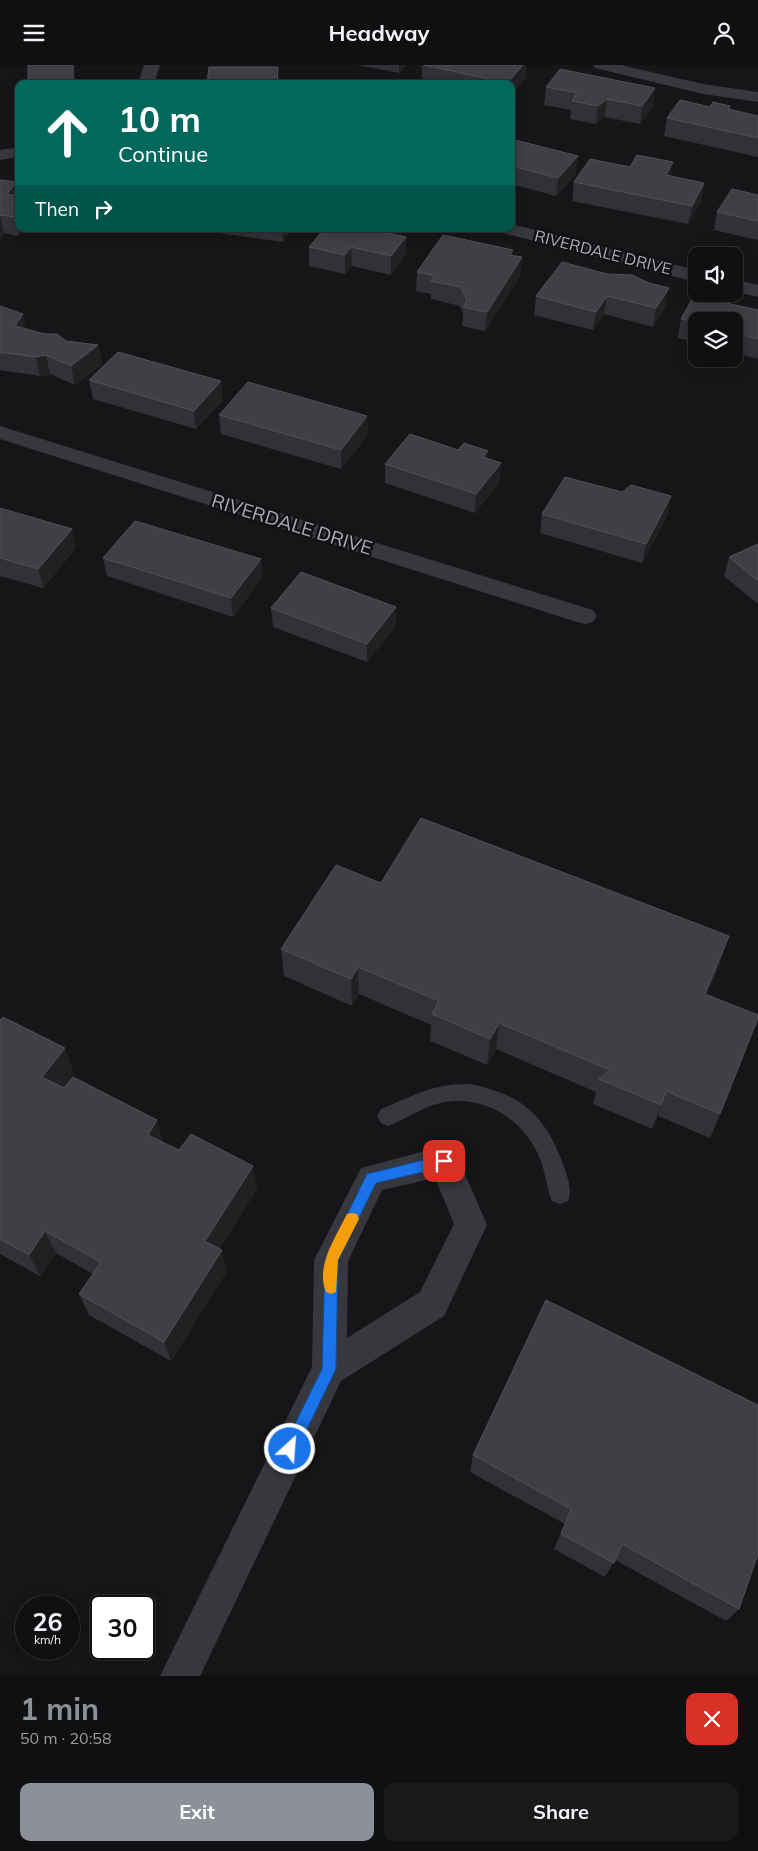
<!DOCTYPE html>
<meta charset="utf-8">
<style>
:root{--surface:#101012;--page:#19191b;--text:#f1f3f6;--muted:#9c9d9f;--line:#303032;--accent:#8c9099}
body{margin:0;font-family:Mulish,sans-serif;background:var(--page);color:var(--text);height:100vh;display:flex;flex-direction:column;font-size:19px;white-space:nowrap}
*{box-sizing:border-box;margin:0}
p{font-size:16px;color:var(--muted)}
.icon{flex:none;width:28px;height:28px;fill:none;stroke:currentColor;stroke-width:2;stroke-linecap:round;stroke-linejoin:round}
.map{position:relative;height:1611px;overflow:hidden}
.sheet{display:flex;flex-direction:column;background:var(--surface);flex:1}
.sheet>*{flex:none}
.banner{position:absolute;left:15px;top:15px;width:500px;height:152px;border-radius:10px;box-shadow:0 2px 12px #0003,0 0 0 1px var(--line);background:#00695c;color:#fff;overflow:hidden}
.tools{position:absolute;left:688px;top:182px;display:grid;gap:10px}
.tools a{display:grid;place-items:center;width:55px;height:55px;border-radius:10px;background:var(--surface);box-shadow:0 2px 12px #0003,0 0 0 1px var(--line);font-size:25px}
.speed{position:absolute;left:15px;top:1530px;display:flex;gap:10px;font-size:25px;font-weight:700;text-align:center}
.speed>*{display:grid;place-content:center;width:65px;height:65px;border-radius:50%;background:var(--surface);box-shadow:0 2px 12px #0003,0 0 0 1px var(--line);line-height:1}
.speed small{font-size:12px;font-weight:400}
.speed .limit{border:2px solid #111;border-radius:8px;background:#fff;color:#111}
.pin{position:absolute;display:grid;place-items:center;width:42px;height:42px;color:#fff;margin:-21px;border-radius:10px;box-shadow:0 2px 8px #0006}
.me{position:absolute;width:55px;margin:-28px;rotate:26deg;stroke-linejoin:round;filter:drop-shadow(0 0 4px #0008)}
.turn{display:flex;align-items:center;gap:18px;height:105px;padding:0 20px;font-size:22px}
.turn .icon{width:65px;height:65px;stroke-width:2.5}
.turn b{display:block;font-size:35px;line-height:42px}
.then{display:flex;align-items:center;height:48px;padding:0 20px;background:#0003;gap:10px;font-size:19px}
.round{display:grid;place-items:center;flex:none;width:52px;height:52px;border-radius:10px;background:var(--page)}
.head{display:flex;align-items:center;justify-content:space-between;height:85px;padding:0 20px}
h1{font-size:30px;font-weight:700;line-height:38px;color:var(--accent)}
.button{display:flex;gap:10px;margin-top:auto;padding:10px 20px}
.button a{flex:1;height:58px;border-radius:10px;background:var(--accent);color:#fff;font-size:20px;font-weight:700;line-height:58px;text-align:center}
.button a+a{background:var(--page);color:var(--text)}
header{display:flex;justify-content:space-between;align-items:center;height:65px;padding:0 20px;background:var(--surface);font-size:22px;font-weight:700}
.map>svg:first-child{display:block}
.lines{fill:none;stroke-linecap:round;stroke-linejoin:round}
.lane{fill:#37383d;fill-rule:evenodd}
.street{fill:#37383d;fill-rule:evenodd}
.wall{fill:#323236}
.shaded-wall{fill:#212124}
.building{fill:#3f3f44;stroke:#4f5156}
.route{fill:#1a73e8;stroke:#114b97}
.slow{fill:#f59e0b}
.labels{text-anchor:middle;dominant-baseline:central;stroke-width:5;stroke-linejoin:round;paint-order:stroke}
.far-street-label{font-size:16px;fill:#a8adb8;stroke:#111113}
.street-label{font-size:19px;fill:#a8adb8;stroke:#111113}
</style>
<header><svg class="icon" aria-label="menu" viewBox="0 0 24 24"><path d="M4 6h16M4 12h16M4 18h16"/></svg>Headway<svg class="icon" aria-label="person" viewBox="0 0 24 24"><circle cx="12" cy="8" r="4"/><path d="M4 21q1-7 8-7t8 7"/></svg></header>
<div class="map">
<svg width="758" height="1611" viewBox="0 0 758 1611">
<rect width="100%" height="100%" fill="#161618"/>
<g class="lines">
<path class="lane" d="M470,1019C521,1029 545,1050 563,1099C567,1111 573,1125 568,1136L560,1139L552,1136C546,1121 545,1104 538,1089C521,1052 481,1029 441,1038C422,1042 406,1054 388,1061L381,1058L377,1051L381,1044C416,1030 430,1019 470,1019Z"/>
<g class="street">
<path d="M144,0H160L154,19H138Z"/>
<path d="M593,0H621L703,19L758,27V37L703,29L595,3Z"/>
<path d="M19,82V92L0,95V85Z"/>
<path d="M511,159L696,205V217L503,168L500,164H511Z"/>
<path d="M734,214L758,220V232L734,226Z"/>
<path d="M0,361L593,545L597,551L593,557L585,559L577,557L0,374Z"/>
<path d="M444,1081L455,1086L487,1160L444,1251L341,1316L200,1611H160L312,1302L314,1195L361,1103ZM435,1113L454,1159L420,1227L347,1273L348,1196L382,1125Z"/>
</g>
</g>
<g class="wall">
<path d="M357,0H406L399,8Z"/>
<path d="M422,0H526L525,14L511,30V19H428L422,17Z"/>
<path d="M546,22L653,41L640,59L605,52L596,59L570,54L571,45L544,40Z"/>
<path d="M730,41V45L758,51V92L664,71L667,53L710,42Z"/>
<path d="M511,74L576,109L556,131L511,119Z"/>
<path d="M673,97L671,111L704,118L701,136L688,159L572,136L574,117L630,102Z"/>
<path d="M0,115L17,117L19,171L4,168L0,174Z"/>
<path d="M758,130V175L714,165L717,147Z"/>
<path d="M218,164H291L283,177L218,168Z"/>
<path d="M380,166L406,172L405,190L391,210L352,201L345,209L309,201V182Z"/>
<path d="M513,185L512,191L522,192L520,211L485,266L462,261L463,249L460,241L431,234V229L416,226L417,207Z"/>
<path d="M607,209L669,223L665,242L653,262L604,249L593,265L534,250L536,231Z"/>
<path d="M0,241L26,264L66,276L98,280L102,299L75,320L50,309L40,311L0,305Z"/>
<path d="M758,245V294L738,289L733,299L710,294H734V256H696V290L688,289L691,276L678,273L681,254Z"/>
<path d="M89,315L223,335L196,364L93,334Z"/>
<path d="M219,350L367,351L368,370L341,404L221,369Z"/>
<path d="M458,385L501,398L499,417L475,448L385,418V399Z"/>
<path d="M0,443L72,464L76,483L43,523L0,511Z"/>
<path d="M542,449L668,450L642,498L540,468Z"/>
<path d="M758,479V539L724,511L729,492Z"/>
<path d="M103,493L262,513L233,552L107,511Z"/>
<path d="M396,542V561L367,597L273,562L271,543Z"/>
<path d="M381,818L720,899L706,930L720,1049L710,1073L658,1051L652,1064L593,1039L596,1027L496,984L487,1000L430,976L431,960L359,929L352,941L284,911L281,884Z"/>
<path d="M0,955L74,1008L63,1023L163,1078L257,1124L220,1183L227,1206L171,1296L89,1250L79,1229L93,1209L56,1188L40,1211L0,1189Z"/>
<path d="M546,1235L739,1544L726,1556L615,1495L605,1512L554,1484L565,1459L470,1407L473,1390Z"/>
</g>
<g class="shaded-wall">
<path d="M73,0H74L75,7L76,19H73Z"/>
<path d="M399,0H406L399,8Z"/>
<path d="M523,0H526L525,14L511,30V19H507V18Z"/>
<path d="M278,2L279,19H277Z"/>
<path d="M655,23L653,41L640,59L642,41Z"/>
<path d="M607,34L605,52L596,59L598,41Z"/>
<path d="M578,91L576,109L556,131L558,113Z"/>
<path d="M673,97L670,115L666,110Z"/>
<path d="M17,117L19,125V138L7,129Z"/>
<path d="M704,118L701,136L688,159L692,141Z"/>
<path d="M19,148V164H25L19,171L16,152Z"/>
<path d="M0,150L4,168L0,174Z"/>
<path d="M282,164H291L283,177Z"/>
<path d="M371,164H380V171L370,183Z"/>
<path d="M406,172L405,190L391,210V191Z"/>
<path d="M351,182L352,201L345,209V190Z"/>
<path d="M522,192L520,211L485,266L487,247Z"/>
<path d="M669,223L665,242L653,262L656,243Z"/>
<path d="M607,231L604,249L593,265L596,247Z"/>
<path d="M23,249L27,268L15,261Z"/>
<path d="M742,270L738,289L733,299L737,280Z"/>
<path d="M98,280L102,299L75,320L71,301Z"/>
<path d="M46,290L50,309L40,311L36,292Z"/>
<path d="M221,316L223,335L196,364L194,346Z"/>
<path d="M367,351L368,370L341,404V385Z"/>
<path d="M488,386L486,405L483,392Z"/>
<path d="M501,398L499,417L475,448L476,429Z"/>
<path d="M671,431L668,450L642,498L646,479Z"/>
<path d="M72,464L76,483L43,523L38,504Z"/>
<path d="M261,494L262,513L233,552L231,533Z"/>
<path d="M396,542V561L367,597V579Z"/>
<path d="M729,871L720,899L695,956L705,929Z"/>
<path d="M358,902L359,929L352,941L351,914Z"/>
<path d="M499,958L496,984L487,1000L490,974Z"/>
<path d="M65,983L74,1008L52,1037L42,1012Z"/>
<path d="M666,1026L658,1051L652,1064L661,1040Z"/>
<path d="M157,1055L164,1080L148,1070Z"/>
<path d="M253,1101L257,1124L211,1198L205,1176Z"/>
<path d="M45,1166L56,1188L40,1211L29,1190Z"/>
<path d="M222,1185L227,1206L171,1296L164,1277Z"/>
</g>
<g class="building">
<rect x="28" y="0" width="45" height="19"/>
<path d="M424,0H523L507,18Z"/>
<path d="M209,2H278L277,19H207Z"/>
<path d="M560,4L655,23L642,41L607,34L598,41L572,36L577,28L546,22Z"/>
<path d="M680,35L710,42L713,37L730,41L728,44L758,51V73L667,53Z"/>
<path d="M511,74L578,91L558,113L511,101Z"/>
<path d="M637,90L673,97L666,110L704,118L692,141L574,117L590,94L630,102Z"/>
<path d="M0,115L17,117L7,129L19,131V148L16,152L0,150Z"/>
<path d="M732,124L758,130V156L717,147Z"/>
<path d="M324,164H371H370L406,172L391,191L351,182L345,190L309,182Z"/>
<path d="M443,170L513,185L509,190L522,192L487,247L463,242L467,236L461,222L431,216L435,211L417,207Z"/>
<path d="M562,197L607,209L632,210L649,218L669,223L656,243L607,231L596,247L536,231Z"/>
<path d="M694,231L758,245V274L742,270L737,280L734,279V256H696V257L681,254Z"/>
<path d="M0,241L23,249L15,261L45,269H57L66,276L98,280L71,301L46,290L36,292L0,287Z"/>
<path d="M696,261V271L692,270Z"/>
<path d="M118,287L221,316L194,346L89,315Z"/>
<path d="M248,317L367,351L341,385L219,350Z"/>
<path d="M410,369L458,385L464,378L488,386L483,392L501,398L476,429L385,399Z"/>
<path d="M565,412L622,427L631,420L671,431L646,479L542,449Z"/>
<path d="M0,443L72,464L38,504L0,493Z"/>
<path d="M135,456L261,494L231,533L103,493Z"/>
<path d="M758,479V516L729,492Z"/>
<path d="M301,507L396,542L367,579L271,543Z"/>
<path d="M421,753L729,871L705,929L758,950V953L720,1049L666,1026L661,1040L599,1014L610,1005L499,958L490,974L432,949L439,936L358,902L351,914L281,884L336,800L381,818Z"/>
<path d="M3,952L65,983L42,1012L64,1023L73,1012L157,1055L148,1070L179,1085L191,1069L253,1101L205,1176L222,1185L164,1277L79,1229L101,1197L45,1166L29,1190L0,1174V955Z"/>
<path d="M546,1235L758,1340V1489L739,1544L622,1479L614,1498L561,1469L571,1444L473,1390Z"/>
</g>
<path class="route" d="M444,1090L449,1092L451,1096L449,1101L376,1118L338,1195L336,1304L295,1389L290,1392L285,1389L282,1384L285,1379L322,1304L325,1195L367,1109Z"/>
<path class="slow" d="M352,1148L357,1149L359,1154L338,1195L336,1227L331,1229L326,1227C315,1201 336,1172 347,1149Z"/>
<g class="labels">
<g class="far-street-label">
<text transform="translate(603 187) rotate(14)">RIVERDALE DRIVE</text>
</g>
<g class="street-label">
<text transform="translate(292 459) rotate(17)">RIVERDALE DRIVE</text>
</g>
</g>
</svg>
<div class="tools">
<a><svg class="icon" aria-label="sound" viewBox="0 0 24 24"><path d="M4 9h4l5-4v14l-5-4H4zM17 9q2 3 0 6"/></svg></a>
<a><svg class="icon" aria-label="layers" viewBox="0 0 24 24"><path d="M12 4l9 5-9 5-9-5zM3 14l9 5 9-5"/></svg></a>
</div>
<div class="speed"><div>26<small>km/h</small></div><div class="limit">30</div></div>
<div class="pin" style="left:444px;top:1096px;background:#d93025"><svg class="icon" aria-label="arrive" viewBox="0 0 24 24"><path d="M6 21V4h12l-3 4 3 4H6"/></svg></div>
<svg class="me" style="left:290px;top:1384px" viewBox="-20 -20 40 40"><circle r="17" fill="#1a73e8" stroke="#fff" stroke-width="3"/><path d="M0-11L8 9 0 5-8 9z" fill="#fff"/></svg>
<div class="banner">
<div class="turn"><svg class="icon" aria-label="ahead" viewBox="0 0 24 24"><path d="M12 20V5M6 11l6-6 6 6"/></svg><div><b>10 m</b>Continue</div></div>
<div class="then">Then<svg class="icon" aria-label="right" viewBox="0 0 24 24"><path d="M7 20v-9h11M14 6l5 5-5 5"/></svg></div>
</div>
</div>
<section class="sheet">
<div class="head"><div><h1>1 min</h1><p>50 m · 20:58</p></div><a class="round" style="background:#d93025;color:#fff"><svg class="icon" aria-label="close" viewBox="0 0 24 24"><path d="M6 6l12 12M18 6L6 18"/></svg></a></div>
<div class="button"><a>Exit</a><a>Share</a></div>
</section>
